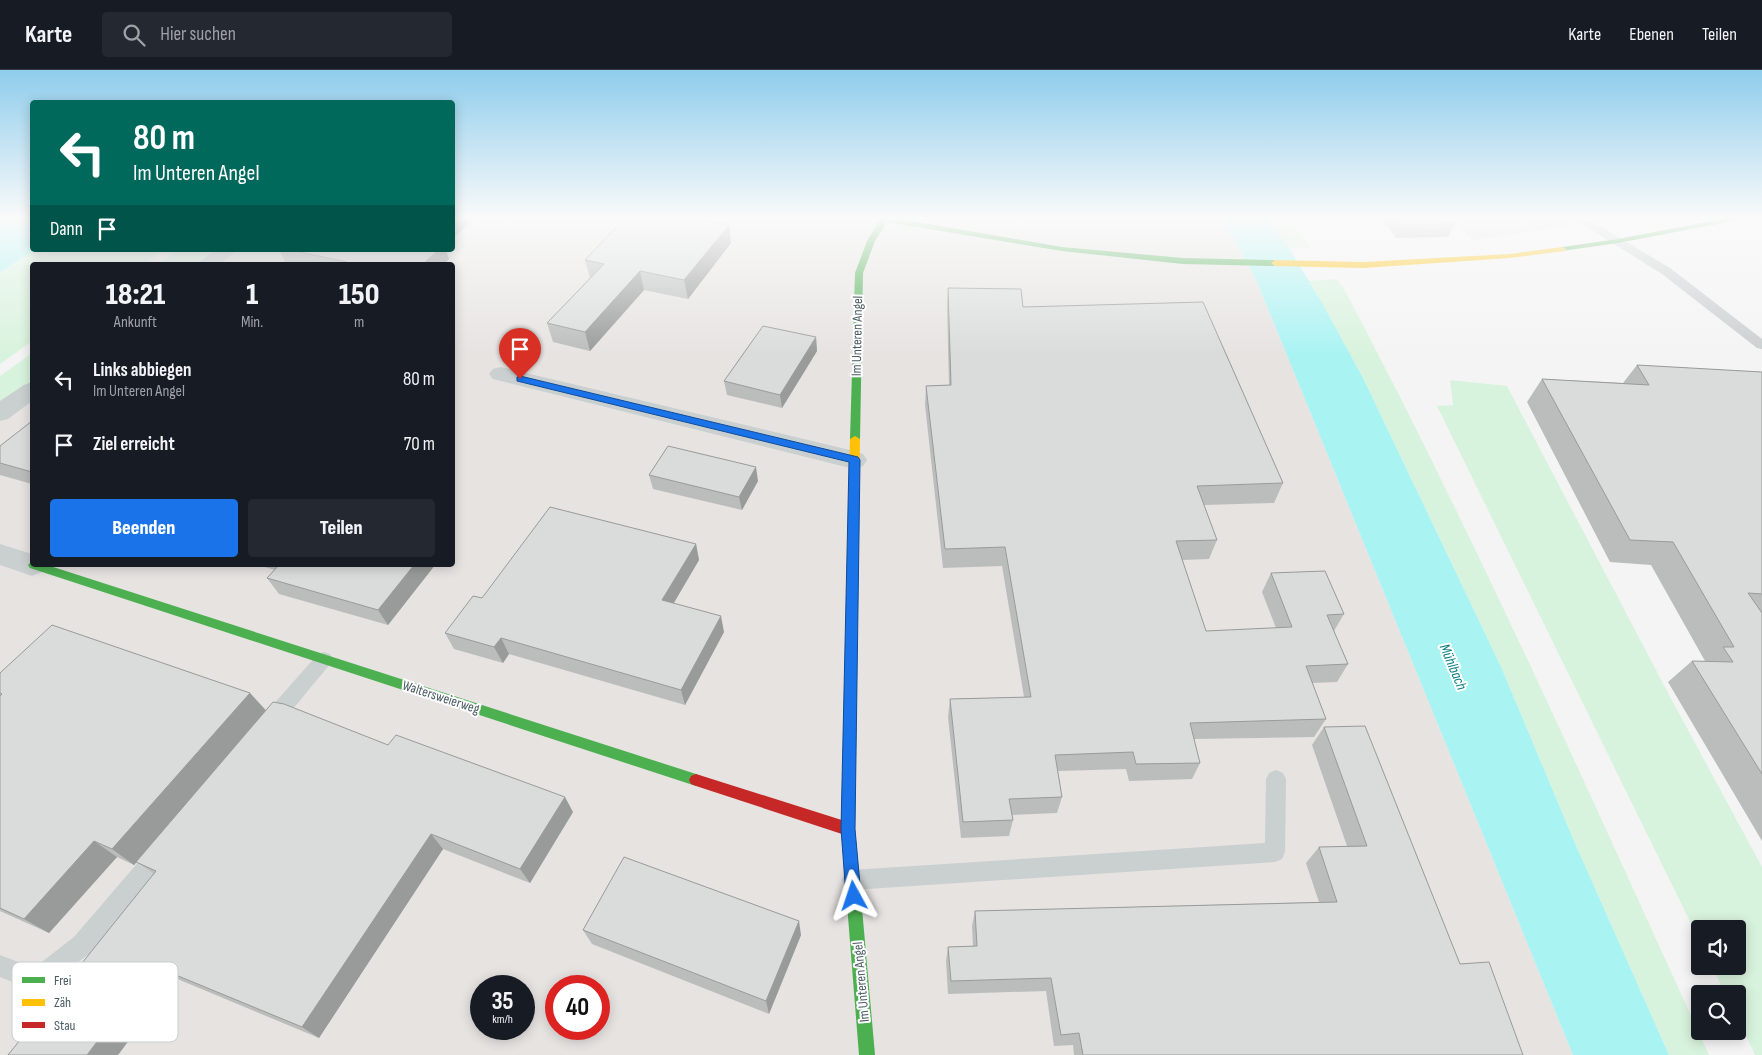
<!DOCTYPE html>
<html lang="de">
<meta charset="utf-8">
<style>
:root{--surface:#171b24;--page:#242831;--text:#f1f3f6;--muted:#9ea1a6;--line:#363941;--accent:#1a73e8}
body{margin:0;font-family:"Sofia Sans Condensed",sans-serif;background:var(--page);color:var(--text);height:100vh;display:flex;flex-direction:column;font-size:19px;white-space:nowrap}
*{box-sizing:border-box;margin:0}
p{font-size:16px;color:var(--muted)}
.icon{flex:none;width:28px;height:28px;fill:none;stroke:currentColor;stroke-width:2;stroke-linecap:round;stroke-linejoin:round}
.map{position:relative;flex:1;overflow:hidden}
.sheet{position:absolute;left:30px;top:192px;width:425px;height:305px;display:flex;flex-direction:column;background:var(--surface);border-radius:5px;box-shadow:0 2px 12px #0003}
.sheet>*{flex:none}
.banner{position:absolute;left:30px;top:30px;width:425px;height:152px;border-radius:5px;box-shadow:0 2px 12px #0003;background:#00695c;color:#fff;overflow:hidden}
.fabs{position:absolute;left:1691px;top:850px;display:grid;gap:10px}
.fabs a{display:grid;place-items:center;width:55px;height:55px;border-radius:5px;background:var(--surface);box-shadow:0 2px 12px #0003;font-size:25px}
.speed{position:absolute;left:470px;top:905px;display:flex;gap:10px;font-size:25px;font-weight:700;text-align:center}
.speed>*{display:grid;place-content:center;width:65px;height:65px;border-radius:50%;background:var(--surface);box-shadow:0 2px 12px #0003;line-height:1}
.speed small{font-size:12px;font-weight:400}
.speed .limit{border:8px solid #d22;background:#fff;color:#111}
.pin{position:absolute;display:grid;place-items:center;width:42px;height:42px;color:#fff;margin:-51px -21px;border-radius:50% 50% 50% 0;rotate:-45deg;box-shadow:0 0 5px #0007}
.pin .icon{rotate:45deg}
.me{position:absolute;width:55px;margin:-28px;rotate:355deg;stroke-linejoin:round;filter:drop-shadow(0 0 4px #0008)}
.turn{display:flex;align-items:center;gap:18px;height:105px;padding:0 20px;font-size:22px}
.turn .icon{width:65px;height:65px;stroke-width:2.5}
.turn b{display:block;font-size:35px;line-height:42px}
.then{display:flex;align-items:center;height:48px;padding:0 20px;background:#0003;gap:10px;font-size:19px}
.eta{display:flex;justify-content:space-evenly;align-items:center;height:85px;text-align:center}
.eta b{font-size:30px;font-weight:800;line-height:35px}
.button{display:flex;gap:10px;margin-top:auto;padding:10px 20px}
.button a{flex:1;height:58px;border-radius:5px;background:var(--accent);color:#fff;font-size:20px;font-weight:800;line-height:58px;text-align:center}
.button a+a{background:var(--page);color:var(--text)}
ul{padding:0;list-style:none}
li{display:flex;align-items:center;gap:15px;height:65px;padding:0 20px}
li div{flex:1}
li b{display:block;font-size:19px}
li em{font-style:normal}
header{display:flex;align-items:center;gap:30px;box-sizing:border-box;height:70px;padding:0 25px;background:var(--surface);border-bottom:1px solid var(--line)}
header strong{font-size:24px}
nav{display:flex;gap:28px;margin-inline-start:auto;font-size:18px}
.search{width:350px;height:45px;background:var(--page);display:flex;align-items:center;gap:12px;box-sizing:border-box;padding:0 18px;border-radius:5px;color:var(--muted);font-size:19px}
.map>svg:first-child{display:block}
.commercial{fill:#e6e3e1;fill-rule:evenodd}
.green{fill:#d8f3dd}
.water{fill:#aaf3f3}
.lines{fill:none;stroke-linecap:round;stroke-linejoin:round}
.lane{fill:#cacfd0;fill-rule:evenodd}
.street{fill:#cacfd0;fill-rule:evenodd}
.fast{fill:#4caf50;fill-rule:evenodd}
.slow{fill:#ffc107;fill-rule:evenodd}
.jam{fill:#c62828;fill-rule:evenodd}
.wall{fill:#bbbdbd}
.shaded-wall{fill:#999a9a}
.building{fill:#dadcdc;stroke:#999a9a}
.route{fill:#1a73e8;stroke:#114b97}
.labels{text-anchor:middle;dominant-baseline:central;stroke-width:4;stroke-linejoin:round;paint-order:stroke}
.street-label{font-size:14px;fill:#495b62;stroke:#fff}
.water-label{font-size:15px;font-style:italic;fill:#087f80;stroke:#fff}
.key{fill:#fff;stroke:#c8ced0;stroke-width:1}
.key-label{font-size:14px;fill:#495b62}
</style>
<header>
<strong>Karte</strong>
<div class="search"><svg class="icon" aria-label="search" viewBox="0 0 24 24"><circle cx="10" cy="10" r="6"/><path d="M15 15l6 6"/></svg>Hier suchen</div>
<nav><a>Karte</a><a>Ebenen</a><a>Teilen</a></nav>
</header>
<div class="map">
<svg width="1762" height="985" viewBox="0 0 1762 985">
<rect width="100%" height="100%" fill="#f4f4f4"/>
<g class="commercial">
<path d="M453,147H1219L1237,174L1257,212L1573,985H0V334L32,310V495H452V195H195L216,180H452ZM481,916H524V959H481ZM556,916H599V959H556Z"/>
<path d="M1452,147H1633L1472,170Z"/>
</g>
<g class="green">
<path d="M1266,147H1288L1311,178H1289Z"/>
<path d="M35,180H165L143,195H32V271L0,294V202Z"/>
<path d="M178,180H216L195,195H157Z"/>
<path d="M1336,209L1343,217C1476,468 1591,727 1709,985H1669L1574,771L1502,599L1364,310L1309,211Z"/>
<path d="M32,283V310L0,334V306Z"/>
<path d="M1450,310L1507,316L1667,621L1762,797V985H1755L1738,949V924H1725L1712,896H1738V859H1700V872L1437,336L1453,335Z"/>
</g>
<g class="water">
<path d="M9,147H32V180H35L0,202V152Z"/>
<path d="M1219,147H1266L1289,178L1322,233L1364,310L1502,599L1574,771L1669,985H1573L1257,212L1237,174Z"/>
</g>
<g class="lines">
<g class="lane">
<path d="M1571,147H1585L1670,198L1762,269V279L1757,278L1662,204Z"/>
<path d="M324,582L330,584L333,589L330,594L278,657L271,659L264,657L262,651L264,645L318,584Z"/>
<path d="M1276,700L1283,703L1286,709L1285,782L1282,789L1275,792L852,820L845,817L842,810L845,803L852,800L1265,773L1266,709L1269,703Z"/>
<path d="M160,772L167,775L170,782L167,789L90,883L44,918L36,921L0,907V885L34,898L74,867L153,775Z"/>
</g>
<g class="street">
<path d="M214,180H237L219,195H196Z"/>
<path d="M501,297L854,381L863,384L867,390L863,396L854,399L493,309L489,304L493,299Z"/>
<path d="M32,312V331L8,349L0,351V331L24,315Z"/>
<path d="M0,474L32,484V495H46L42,502L32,506L0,495Z"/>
</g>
<g class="fast">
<path d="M871,147H888L1062,177L1183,188L1275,190L1279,193L1275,196L1183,194L1062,181L887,152L875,171L863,203L860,369L855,372L850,369L855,203L867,171L880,150Z"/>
<path d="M1733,147H1748L1744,149L1618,173L1562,181L1558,179L1562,177L1618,169Z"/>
<path d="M32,491V495H47L696,704L701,706L703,710L701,714L696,716L30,498L28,495Z"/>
<path d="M851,588L855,589L857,593L855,759L875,985H859L841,759L845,593L847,589Z"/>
</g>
<g class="slow">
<path d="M1562,177L1566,179L1565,181L1510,188L1363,198L1275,196L1271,193L1275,190L1363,192L1510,184Z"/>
<path d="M855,366L860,369L857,593L855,597L851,598L847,597L845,593L850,369Z"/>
</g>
<path class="jam" d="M696,704L848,752L853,754L855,759L853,764L848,766L696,716L691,714L689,710L691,706Z"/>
</g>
<g class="wall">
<path d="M1381,147H1449L1454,154L1448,167L1396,168Z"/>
<path d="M729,155L731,173L688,229L644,220L590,281L553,272L547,253L590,208L585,190Z"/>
<path d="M279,180H446L449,189L443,195H299L285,192Z"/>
<path d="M948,218L1023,237L1283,413L1274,433L1204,435L1217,470L1209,489L1182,490L1206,561L1276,558L1262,522L1271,503L1344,544L1334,561L1348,594L1337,612L1312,613L1326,649L1314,667L1194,669L1200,693L1192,709L1129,711L1126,699L1058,701L1062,727L1057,743L1012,745L1013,750L1009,766L961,768L948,647L950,629L1024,627L1002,496L943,498L925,335L926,316L949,315L947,237Z"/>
<path d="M816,267L817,281L782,338L727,325L724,311Z"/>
<path d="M1637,295L1762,302V771L1668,612L1692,591H1705L1651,495L1610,492L1527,332L1542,309L1623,313Z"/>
<path d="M32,351V414L0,405V376Z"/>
<path d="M649,405L758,411L742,440L653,419Z"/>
<path d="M696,474L699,490L674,533L724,562L685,635L509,584L503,593L454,579L445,563L482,528Z"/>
<path d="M258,495H435L388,555L279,524L267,508L275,500Z"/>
<path d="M0,603L250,623L266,640L388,675L573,742L530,813L443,779L319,968L175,908L118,985L153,803L137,792L134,795L117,787L49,863L0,841Z"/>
<path d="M1324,657L1460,894L1523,985H1074L1073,975L1054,976L1046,921L948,924L946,891L948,877L973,876L972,856L975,841L1319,832L1306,793L1319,777L1347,776L1312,675Z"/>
<path d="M583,860L801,865L769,944L592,874Z"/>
</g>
<g class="shaded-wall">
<path d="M456,147H476L452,169V150Z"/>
<path d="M729,155L731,173L688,229L684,210Z"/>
<path d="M431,180H446L449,189L443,195H422Z"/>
<path d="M640,201L644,220L590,281L585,262Z"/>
<path d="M816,267L817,281L782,338L780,325Z"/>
<path d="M756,397L758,411L742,440L739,427Z"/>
<path d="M696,474L699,490L666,546L662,530Z"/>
<path d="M414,495H435L388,555L378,540Z"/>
<path d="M721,546L724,562L685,635L681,620Z"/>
<path d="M501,568L509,584L503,593L494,577Z"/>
<path d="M250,623L266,641L134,795L112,779Z"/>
<path d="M565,727L573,742L530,813L520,799Z"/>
<path d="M431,764L443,779L319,968L302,957Z"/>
<path d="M94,771L117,787L49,863L24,849Z"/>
<path d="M799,851L801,865L769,944L766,931Z"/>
<path d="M154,896L175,908L118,985H87Z"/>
</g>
<g class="building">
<path d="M626,147H687L729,155L684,210L640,201L585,262L547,253L604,194L585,190Z"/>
<path d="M1396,147H1449L1454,154L1402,155Z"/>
<path d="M290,180H438L422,195H343L347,192Z"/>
<path d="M948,218L1021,219L1023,237L1203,232L1283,413L1197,416L1217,470L1176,471L1206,561L1292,557L1271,503L1325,501L1344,544L1327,545L1348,594L1306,596L1326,649L1190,653L1200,693L1136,694L1133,682L1055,685L1062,727L1009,729L1013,750L963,752L950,629L1031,627L1005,477L945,479L926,316L951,315Z"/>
<path d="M763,256L816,267L780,325L724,311Z"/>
<path d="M1637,295L1762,302V524L1748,523L1762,543V704L1692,591L1733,592L1723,577H1734L1673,472L1630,470L1542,309L1649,315Z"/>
<path d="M32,351V402L0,393V376Z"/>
<path d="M668,376L756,397L739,427L649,405Z"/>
<path d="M550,437L696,474L662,530L721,546L681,620L501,568L494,577L445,563L473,526L482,528Z"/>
<path d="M279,495H414L378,540L267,508Z"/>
<path d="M52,555L250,623L112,779L94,771L24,849L0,838V626L2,624L0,623V603Z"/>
<path d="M273,632L284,634L388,675L396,665L565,727L520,799L431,764L302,957L154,896L87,985H8L156,801L136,792Z"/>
<path d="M1365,656L1460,894L1489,892L1523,985H1083L1079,963L1061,965L1051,908L951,911L948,877L977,876L975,841L1337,832L1319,777L1367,776L1324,657Z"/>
<path d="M624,787L799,851L766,931L583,860Z"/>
</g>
<linearGradient id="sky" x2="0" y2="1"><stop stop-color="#8fcdec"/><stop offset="0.52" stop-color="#fafafa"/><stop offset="1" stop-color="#fafafa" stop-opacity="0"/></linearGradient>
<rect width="1762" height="285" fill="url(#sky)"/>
<path class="route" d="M520,306L858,387L860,390L855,759L861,826L859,831L854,833L848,831L846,826L841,759L849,392L517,311V307Z"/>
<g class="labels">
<g class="street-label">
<text transform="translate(857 266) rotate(-89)">Im Unteren Angel</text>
<text transform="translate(441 627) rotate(18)">Waltersweierweg</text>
<text transform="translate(861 912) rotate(-95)">Im Unteren Angel</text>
</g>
<g class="water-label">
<text transform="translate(1453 597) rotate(67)">Mühlbach</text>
</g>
</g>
<rect x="12" y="892" width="166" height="80" rx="8" class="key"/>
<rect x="22" y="907" width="23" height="6" fill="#4caf50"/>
<rect x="22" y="929" width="23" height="7" fill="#ffc107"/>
<rect x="22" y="952" width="23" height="6" fill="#c62828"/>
<g class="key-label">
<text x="54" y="915">Frei</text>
<text x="54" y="937">Zäh</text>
<text x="54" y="960">Stau</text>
</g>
</svg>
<div class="fabs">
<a><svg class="icon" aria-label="sound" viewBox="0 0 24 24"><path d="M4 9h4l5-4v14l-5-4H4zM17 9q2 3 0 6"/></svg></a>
<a><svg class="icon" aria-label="search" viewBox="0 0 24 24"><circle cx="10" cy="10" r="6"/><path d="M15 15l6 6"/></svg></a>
</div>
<div class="speed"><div>35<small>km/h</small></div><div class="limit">40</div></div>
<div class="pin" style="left:520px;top:309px;background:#d93025"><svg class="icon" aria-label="arrive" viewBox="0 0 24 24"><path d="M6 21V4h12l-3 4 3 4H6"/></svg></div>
<svg class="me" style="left:854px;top:826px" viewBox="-20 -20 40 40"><path d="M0-17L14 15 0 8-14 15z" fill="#1a73e8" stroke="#fff" stroke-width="4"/></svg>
<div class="banner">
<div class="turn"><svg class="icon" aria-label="left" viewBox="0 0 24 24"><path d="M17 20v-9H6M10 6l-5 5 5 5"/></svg><div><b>80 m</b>Im Unteren Angel</div></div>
<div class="then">Dann<svg class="icon" aria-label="arrive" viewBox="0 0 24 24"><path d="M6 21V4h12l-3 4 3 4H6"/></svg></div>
</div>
<section class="sheet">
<div class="eta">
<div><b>18:21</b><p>Ankunft</p></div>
<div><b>1</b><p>Min.</p></div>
<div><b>150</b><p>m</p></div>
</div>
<ul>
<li><svg class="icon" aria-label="left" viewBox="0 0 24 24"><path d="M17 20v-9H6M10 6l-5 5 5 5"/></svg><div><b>Links abbiegen</b><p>Im Unteren Angel</p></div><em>80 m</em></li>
<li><svg class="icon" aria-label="arrive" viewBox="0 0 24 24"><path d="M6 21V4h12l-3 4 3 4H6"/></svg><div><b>Ziel erreicht</b></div><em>70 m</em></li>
</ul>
<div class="button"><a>Beenden</a><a>Teilen</a></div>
</section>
</div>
